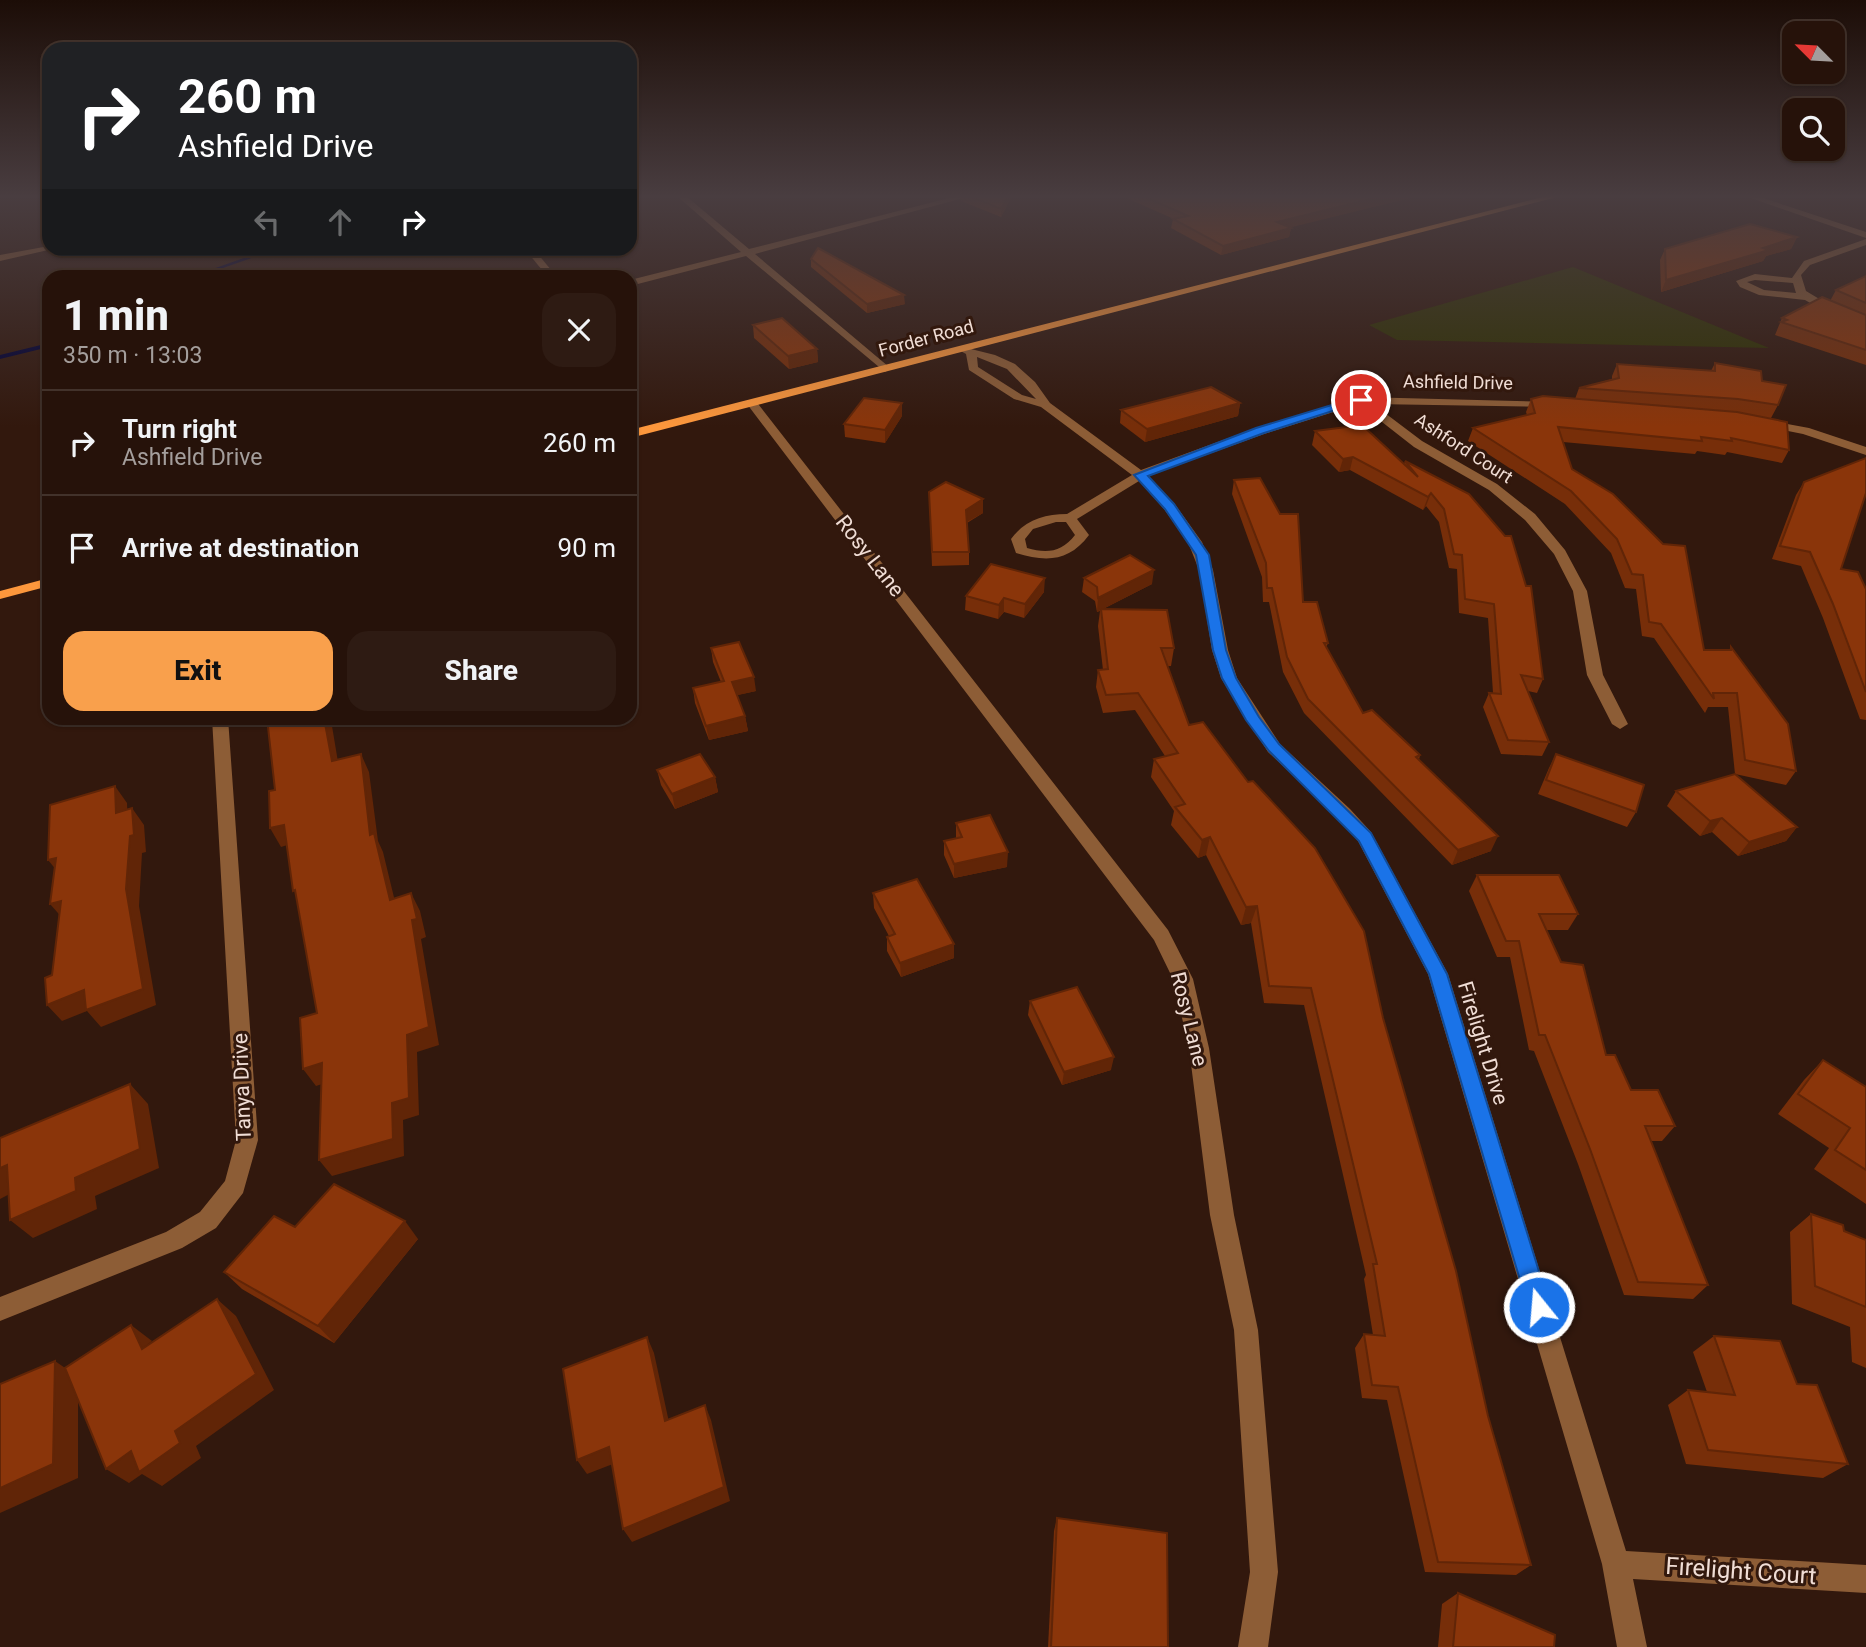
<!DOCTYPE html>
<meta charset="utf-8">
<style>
:root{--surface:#26120a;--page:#2e1b13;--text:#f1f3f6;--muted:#a49e9c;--line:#42322b;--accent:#f9a04c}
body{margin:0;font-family:Roboto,sans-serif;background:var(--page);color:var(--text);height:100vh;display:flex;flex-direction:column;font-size:26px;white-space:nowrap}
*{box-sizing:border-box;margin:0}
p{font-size:23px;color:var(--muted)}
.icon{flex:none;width:38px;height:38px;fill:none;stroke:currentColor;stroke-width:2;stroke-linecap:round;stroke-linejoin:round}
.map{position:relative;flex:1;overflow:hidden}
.drawer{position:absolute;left:42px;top:270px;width:595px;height:455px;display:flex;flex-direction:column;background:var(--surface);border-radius:21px;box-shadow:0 2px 5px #0004,0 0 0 2px var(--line)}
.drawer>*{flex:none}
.banner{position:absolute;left:42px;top:42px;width:595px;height:214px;border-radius:21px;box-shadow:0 2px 5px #0004,0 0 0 2px var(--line);background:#202124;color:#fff;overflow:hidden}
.needle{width:46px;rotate:294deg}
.tools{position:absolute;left:1782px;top:21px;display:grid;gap:14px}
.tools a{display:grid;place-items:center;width:63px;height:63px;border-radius:14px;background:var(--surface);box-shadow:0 2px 5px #0004,0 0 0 2px var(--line);font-size:35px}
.pin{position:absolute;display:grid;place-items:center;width:60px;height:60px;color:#fff;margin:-30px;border:4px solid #fff;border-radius:50%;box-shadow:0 2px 7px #0007}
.me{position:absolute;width:77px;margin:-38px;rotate:343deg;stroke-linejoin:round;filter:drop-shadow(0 0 5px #0008)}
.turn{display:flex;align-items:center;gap:24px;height:147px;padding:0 21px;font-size:32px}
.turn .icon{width:91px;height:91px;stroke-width:2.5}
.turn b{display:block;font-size:49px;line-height:60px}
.lanes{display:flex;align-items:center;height:66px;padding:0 21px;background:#0003;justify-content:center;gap:35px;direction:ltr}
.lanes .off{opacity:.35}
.round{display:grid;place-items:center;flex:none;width:74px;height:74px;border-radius:21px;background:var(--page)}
.summary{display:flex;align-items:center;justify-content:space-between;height:119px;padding:0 21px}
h1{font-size:42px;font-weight:800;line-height:52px}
.primary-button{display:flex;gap:14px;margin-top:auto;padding:14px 21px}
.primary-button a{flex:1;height:80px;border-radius:21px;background:var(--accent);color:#111;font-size:28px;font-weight:800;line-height:80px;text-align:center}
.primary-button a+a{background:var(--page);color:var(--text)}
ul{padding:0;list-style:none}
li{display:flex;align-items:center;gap:21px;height:105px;padding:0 21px;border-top:2px solid var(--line)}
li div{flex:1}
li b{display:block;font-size:26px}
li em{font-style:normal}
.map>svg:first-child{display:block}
.green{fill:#303102}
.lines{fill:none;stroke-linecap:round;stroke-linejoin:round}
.stream{fill:#000034;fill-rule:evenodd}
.minor{fill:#8d5d36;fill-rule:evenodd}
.major{fill:#fd973c;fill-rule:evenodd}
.wall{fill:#772e09}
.shaded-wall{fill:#612507}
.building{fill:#8a350a;stroke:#612507;stroke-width:2}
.route{fill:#1a73e8;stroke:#114b97;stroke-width:2}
.labels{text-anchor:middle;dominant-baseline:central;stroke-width:6;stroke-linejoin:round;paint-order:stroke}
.far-street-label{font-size:18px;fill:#f0ddd5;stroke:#32180d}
.street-label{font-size:21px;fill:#f0ddd5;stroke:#32180d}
.near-street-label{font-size:24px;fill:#f0ddd5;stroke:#32180d}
</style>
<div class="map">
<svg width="1866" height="1647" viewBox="0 0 1866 1647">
<rect width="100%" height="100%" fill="#32180d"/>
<path class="green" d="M1573,267L1769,348L1397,340L1369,325Z"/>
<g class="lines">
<g class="stream">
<path d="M272,248H280L200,276H193Z"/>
<path d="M49,343V347L0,359V355Z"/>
</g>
<g class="minor">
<path d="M677,196H686L749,249L957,196H971L755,254L889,367L890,369L885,372L746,256L630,286V280L741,252Z"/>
<path d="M1745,196H1757L1866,232V238Z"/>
<path d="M1866,239V245L1810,265L1801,275L1806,291L1841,312L1866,321V328L1833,316L1805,300L1759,295L1740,287L1736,281L1755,274L1792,278L1804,261ZM1755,280L1793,283L1796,293L1764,290L1747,282Z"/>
<path d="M49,246V248H57L0,261V255Z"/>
<path d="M524,248H533L556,276H547Z"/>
<path d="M959,346L995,355L1015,364L1035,382L1050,403L1141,470L1256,428L1361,397L1557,402V406L1553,407L1373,404L1422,441L1497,484L1535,514L1565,550L1587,591L1603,675L1628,724L1620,729L1612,724L1587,675L1573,591L1554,554L1525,520L1489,490L1414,447L1359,404L1264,434L1148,476L1174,503L1202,542L1213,570L1228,650L1237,678L1280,744L1350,809L1371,832L1448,974L1626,1551L1866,1565V1593L1633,1579L1647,1647H1617L1602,1564L1428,974L1358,841L1338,817L1268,752L1221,678L1212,650L1199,570L1188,542L1164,509L1139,481L1077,519L1089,535C1069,562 1046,562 1016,553L1011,539C1025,520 1044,514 1067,514L1132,475L1041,407L1014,399L969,370L966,354L959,350ZM977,357L1007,369L1036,399L1022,395L978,367ZM1056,522H1066L1075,535C1062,552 1047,554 1027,548L1025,539L1033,529Z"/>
<path d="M747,400H755L1168,930L1193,979L1209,1048L1234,1215L1258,1330L1278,1572L1268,1647H1238L1250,1572L1234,1330L1210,1215L1189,1048L1173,979L1154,940L747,404Z"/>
<path d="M1766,420L1809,428L1866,447V455L1803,434L1762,426L1760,424Z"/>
<path d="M212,718H228L258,1140L243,1193L216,1228L182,1248L0,1321V1297L166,1232L200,1212L225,1181L236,1140Z"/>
</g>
<g class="major">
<path d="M1547,196H1561L630,438V430Z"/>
<path d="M49,578V586L0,599V591Z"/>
</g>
</g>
<g class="wall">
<path d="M961,196H1012L1001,217L961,201Z"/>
<path d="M1122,196H1418L1289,227L1291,228L1289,237L1221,255L1171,228L1173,219H1174Z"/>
<path d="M1797,237L1791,249L1766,256L1763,261L1661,292L1660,260L1665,249Z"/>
<path d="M811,259L905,304L867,313L811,267Z"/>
<path d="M1866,276V365L1775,335L1782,318L1830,301L1836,290Z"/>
<path d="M753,325L817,349L818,362L789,369L754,338Z"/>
<path d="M1715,363L1762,381L1778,405L1771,418L1789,450L1782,463L1727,452L1725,455L1697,451L1695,454L1563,442L1572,469L1704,650H1729L1731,647L1796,771L1786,785L1735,774L1728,707H1708L1705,713L1654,638L1642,636L1636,589L1625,588L1611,553L1565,504L1468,441L1473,428L1527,415L1526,412L1531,399H1575L1579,388L1612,379V376L1617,364L1711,371Z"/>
<path d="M1240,403L1238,416L1145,442L1120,423L1121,410Z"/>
<path d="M902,416L885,443L845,437L844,424Z"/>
<path d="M1315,431L1404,464L1405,461L1469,494L1543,679L1537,693L1528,691L1549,742L1542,756L1501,754L1483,707L1489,693H1493L1488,618L1459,613L1457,569L1449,568L1439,522L1426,506L1423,510L1350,470L1339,472L1312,445Z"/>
<path d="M1234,480L1328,643L1326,648L1363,713L1420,755L1419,760L1491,851L1452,865L1304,713L1283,672L1269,602H1263L1262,577L1232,494Z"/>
<path d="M1804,482L1841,569L1866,589V720L1860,719L1823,618L1801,566L1772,559L1796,495Z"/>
<path d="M929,492L983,499V513L967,523L969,552V565L932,566Z"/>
<path d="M1084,578L1152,584L1103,609L1174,648L1171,666H1167L1189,725L1383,1018L1488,1416L1531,1565L1516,1575L1425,1572L1387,1400L1362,1398L1355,1348L1364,1334L1373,1335L1364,1279L1366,1275L1304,1005L1264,1003L1251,923L1241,925L1206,855L1198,858L1171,825L1174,811L1151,777L1154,759L1165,756L1135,710L1103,713L1096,687L1098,670H1103L1098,626L1100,611L1097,612L1095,601L1082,592Z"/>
<path d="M1044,592L1024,618L1004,612L998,619L965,610L966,596Z"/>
<path d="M711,648L756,691L737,695L745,716L748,731L709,740L695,703L693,688L721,682L713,662Z"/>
<path d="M1556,754L1636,812L1627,827L1538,794L1549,768Z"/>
<path d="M657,770L715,777L718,792L675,809L661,785Z"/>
<path d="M1676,791L1797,827L1786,841L1738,856L1712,832L1700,836L1667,806Z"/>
<path d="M956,823L1007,867L954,878L944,855V841L956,838Z"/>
<path d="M1477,875L1578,914L1568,930H1546L1606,1055L1631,1090L1675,1126L1662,1141H1651L1708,1285L1693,1299L1624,1295L1578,1164L1534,1051L1529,1050L1510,957H1497L1469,891Z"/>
<path d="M873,893L954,958L901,977L887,951V937L889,936L874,908Z"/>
<path d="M1030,1001L1111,1070L1062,1085L1028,1015Z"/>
<path d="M1823,1060L1866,1087V1204L1814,1169L1829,1148L1778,1114L1804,1080Z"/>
<path d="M1811,1214L1844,1231L1866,1240V1368L1852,1362L1850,1327L1792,1304L1790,1232Z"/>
<path d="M295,1227L418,1239L334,1343L242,1289L224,1272Z"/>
<path d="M1714,1336L1797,1384L1848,1464L1823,1478L1686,1464L1668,1405L1688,1390L1707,1392L1693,1352Z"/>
<path d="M1057,1518L1168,1647H1048L1054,1531Z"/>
<path d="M1458,1593L1554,1647H1438L1442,1604Z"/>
</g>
<g class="shaded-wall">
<path d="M1008,196H1012L1001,217V209Z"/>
<path d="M1383,196H1418L1276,231L1277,222Z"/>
<path d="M1464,196H1475L1463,199Z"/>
<path d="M1291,228L1289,237L1221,255L1223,246Z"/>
<path d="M1797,237L1791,249L1766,256L1763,261L1661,292L1666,280Z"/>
<path d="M904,295L905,304L867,313V304Z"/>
<path d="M817,349L818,362L789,369L788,356Z"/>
<path d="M902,403V416L885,443V430Z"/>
<path d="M1240,403L1238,416L1145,442L1147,429Z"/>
<path d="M1353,457L1350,470L1339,472L1343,459Z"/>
<path d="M1431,493L1426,506L1423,510L1428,497Z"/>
<path d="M983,499V513L965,523L966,510Z"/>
<path d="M1154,570L1152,584L1097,612L1098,598Z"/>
<path d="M1045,578L1044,592L1024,618L1025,604Z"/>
<path d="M1004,598V612L998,619L999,605Z"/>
<path d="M754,677L756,691L734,696L732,682Z"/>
<path d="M745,716L748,731L709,740L706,726Z"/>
<path d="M324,718H329L331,720L341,780L332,761Z"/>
<path d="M361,754L369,772L378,841L383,852L399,918L390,900L370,835Z"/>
<path d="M715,777L718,792L675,809L672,794Z"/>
<path d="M115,786L127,803L128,830L116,813Z"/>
<path d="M132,808L144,825L146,852L142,853L139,906L156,1005L101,1027L87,1011L62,1021L47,1005Z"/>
<path d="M1722,818L1712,832L1700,836L1710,821Z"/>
<path d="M284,825L294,843L281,847L270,828Z"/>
<path d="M1797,827L1786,841L1738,856L1749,842Z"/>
<path d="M1498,836L1491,851L1452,865L1458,850Z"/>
<path d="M1210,837L1206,855L1198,858L1202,840Z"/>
<path d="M1008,852L1007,867L954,878V864Z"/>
<path d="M56,858L62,877L48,860Z"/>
<path d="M411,893L420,911L426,937L421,939L439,1045L417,1052L419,1115L403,1120L404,1156L332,1176L319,1160L407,1035L412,920Z"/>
<path d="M61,901L65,921L50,904Z"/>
<path d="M1257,906L1251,923L1241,925L1246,907Z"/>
<path d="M954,944V958L901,977L900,963Z"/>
<path d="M1114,1057L1111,1070L1062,1085L1064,1072Z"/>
<path d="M322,1063L334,1080L316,1086L303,1069Z"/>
<path d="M130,1084L148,1104L159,1168L95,1196L97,1209L33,1238L10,1220L75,1178Z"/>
<path d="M7,1165L29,1184L0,1199V1168Z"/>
<path d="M405,1221L418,1239L334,1343L318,1326Z"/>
<path d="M217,1299L236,1316L274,1390L196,1446L201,1458L162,1486L142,1474L129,1483L106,1469L131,1451Z"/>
<path d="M131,1325L152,1341L142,1349Z"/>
<path d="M647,1337L654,1353L672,1436L665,1421Z"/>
<path d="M55,1361L78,1377V1478L0,1513V1488Z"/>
<path d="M705,1405L711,1420L730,1501L632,1542L623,1529Z"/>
<path d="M609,1447L618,1462L587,1474L577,1460Z"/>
</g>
<g class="building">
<path d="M970,196H1008L1001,209Z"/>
<path d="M1143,196H1383L1277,222L1291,228L1223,246L1173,219L1188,216Z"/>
<path d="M1750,224L1797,237L1763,248L1769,250L1666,280L1665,249Z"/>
<path d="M818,248L904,295L867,304L811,259Z"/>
<path d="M1866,276V303L1836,290Z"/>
<path d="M1822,297L1866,315V350L1781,322L1787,320L1782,318Z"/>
<path d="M782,318L817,349L788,356L753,325Z"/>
<path d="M1715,363L1761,371L1762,381L1786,385L1778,405L1738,399L1579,388L1619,378L1617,364L1715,371Z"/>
<path d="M1211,387L1240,403L1147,429L1121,410Z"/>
<path d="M1543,396L1737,412L1787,422L1789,450L1731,438L1732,441L1701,437L1702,441L1558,427L1572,469L1613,494L1663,544L1685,546L1704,650H1731V647L1788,724L1796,771L1745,760L1737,693H1713L1714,699L1661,624L1649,622L1643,575L1632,574L1617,539L1571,491L1473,428L1535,413L1531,399Z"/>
<path d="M864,398L902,403L885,430L844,424Z"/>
<path d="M1362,425L1418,477L1405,461L1469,494L1505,536H1511L1526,586H1531L1543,679L1521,675L1549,742L1508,740L1489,693L1501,694L1494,604L1465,599L1462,555L1454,554L1444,509L1431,493L1428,497L1353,457L1343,459L1315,431Z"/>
<path d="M1866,458V493L1841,569L1858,572L1866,589V692L1833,604L1810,552L1780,546L1804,482Z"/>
<path d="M1260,478L1280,514H1298L1303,602H1317L1328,643H1324L1363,713L1372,710L1420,755L1416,757L1498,836L1458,850L1308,699L1287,657L1272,588H1267L1266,563L1234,480Z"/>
<path d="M946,482L983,499L966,510L969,552H932L929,492Z"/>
<path d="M1130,555L1154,570L1098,598L1097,587L1084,578Z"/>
<path d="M991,564L1045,578L1025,604L1004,598L999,605L966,596Z"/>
<path d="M1101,609L1167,610L1174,648H1161L1189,725L1203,722L1248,782L1253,781L1315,848L1364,931L1383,1018L1456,1271L1488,1416L1531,1565L1438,1562L1398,1387L1372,1385L1364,1334L1385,1336L1373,1264H1377L1311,988L1269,986L1257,906L1246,907L1210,837L1202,840L1175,807L1185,804L1154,759L1178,753L1138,693L1106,695L1098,670L1108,669Z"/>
<path d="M739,642L754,677L732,682L745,716L706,726L693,688L724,681L711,648Z"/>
<path d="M267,718H324L332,761L361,754L370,835L374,833L390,900L411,893L417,919L412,920L429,1027L407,1035L409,1098L392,1103L393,1139L319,1160L322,1063L303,1069L300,1018L317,1013L295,890L293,891L284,825L270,828L269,791L275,790Z"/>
<path d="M700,754L715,777L672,794L657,770Z"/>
<path d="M1556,754L1644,785L1636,812L1546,780Z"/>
<path d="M1735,774L1797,827L1749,842L1722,818L1710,821L1676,791Z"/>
<path d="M115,786L116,813L132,808L134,835L130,836L126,889L143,989L86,1010L84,990L47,1005L45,978L52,975L61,901L50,904L56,858L48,860L50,805Z"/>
<path d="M990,815L1008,852L954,864L944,841L962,837L956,823Z"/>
<path d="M1477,875H1559L1578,914H1539L1561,962L1583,965L1606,1055H1615L1631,1090H1658L1675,1126H1645L1708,1285L1638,1282L1590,1149L1545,1035H1539L1519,941H1506Z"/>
<path d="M917,879L954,944L900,963L887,937L895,934L873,893Z"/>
<path d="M1077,987L1114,1057L1064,1072L1030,1001Z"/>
<path d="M1823,1060L1866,1087V1170L1835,1150L1850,1128L1798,1094Z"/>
<path d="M130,1084L140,1149L75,1178L76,1191L10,1220L7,1165L0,1168V1138Z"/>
<path d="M334,1184L405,1221L318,1326L224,1272L274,1216L295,1227Z"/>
<path d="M1811,1214L1843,1225L1844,1231L1866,1240V1307L1815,1286Z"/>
<path d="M217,1299L256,1374L175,1431L180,1443L139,1472L131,1451L106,1469L65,1368L131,1325L142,1349Z"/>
<path d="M1714,1336L1780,1341L1797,1384L1817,1385L1848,1464L1708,1450L1688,1390L1735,1395Z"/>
<path d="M647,1337L665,1421L705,1405L724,1487L623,1529L609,1447L577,1460L563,1369Z"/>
<path d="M55,1361L53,1464L0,1488V1384Z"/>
<path d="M1057,1518L1167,1533L1168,1647H1051Z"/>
<path d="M1458,1593L1555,1635L1554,1647H1453Z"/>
</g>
<linearGradient id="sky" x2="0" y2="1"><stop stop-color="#1c0d07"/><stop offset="0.46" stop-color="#493d40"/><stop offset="1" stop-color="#493d40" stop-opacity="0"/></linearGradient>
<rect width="1866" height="427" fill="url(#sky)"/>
<path class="route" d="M1358,397L1367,400L1264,433L1148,476L1174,504L1209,555L1226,650L1236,678L1259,717L1279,744L1371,833L1447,974L1550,1307L1547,1315L1539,1318L1531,1315L1528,1307L1429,974L1359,841L1269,751L1246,720L1222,678L1213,650L1196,555L1165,509L1134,475L1256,428Z"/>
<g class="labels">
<g class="far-street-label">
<text transform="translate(926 338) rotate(-15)">Forder Road</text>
<text transform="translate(1458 382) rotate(1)">Ashfield Drive</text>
<text transform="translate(1464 448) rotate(33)">Ashford Court</text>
</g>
<g class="street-label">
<text transform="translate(870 556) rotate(52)">Rosy Lane</text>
<text transform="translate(1189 1019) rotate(76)">Rosy Lane</text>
<text transform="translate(1483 1043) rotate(73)">Firelight Drive</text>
<text transform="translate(242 1087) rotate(-92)">Tanya Drive</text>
</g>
<g class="near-street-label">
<text transform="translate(1741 1571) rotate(4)">Firelight Court</text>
</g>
</g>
</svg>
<div class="tools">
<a><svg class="needle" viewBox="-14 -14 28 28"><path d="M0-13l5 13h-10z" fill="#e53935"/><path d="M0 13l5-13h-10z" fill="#a49e9c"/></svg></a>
<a><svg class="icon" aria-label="search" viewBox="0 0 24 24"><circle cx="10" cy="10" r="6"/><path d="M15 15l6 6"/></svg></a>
</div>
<div class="pin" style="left:1361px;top:400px;background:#d93025"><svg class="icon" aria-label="arrive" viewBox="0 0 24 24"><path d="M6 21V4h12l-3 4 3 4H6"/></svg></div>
<svg class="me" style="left:1539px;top:1307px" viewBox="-20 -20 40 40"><circle r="17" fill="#1a73e8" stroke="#fff" stroke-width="3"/><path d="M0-11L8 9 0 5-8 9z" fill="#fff"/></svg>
<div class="banner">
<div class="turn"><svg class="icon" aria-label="right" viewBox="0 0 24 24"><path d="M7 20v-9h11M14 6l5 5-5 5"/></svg><div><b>260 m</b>Ashfield Drive</div></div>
<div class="lanes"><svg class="icon off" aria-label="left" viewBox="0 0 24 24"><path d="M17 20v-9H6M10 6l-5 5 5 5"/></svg><svg class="icon off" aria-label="ahead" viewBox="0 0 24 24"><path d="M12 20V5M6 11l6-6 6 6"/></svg><svg class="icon" aria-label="right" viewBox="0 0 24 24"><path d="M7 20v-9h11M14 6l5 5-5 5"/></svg></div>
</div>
<section class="drawer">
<div class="summary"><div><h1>1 min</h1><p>350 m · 13:03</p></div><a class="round"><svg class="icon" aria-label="close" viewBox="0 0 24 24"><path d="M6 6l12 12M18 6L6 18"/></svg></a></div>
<ul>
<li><svg class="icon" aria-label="right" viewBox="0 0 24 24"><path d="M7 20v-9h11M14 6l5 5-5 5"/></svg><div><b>Turn right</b><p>Ashfield Drive</p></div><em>260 m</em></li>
<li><svg class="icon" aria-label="arrive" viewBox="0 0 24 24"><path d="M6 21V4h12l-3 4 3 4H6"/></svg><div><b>Arrive at destination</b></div><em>90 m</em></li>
</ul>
<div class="primary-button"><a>Exit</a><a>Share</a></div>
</section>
</div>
